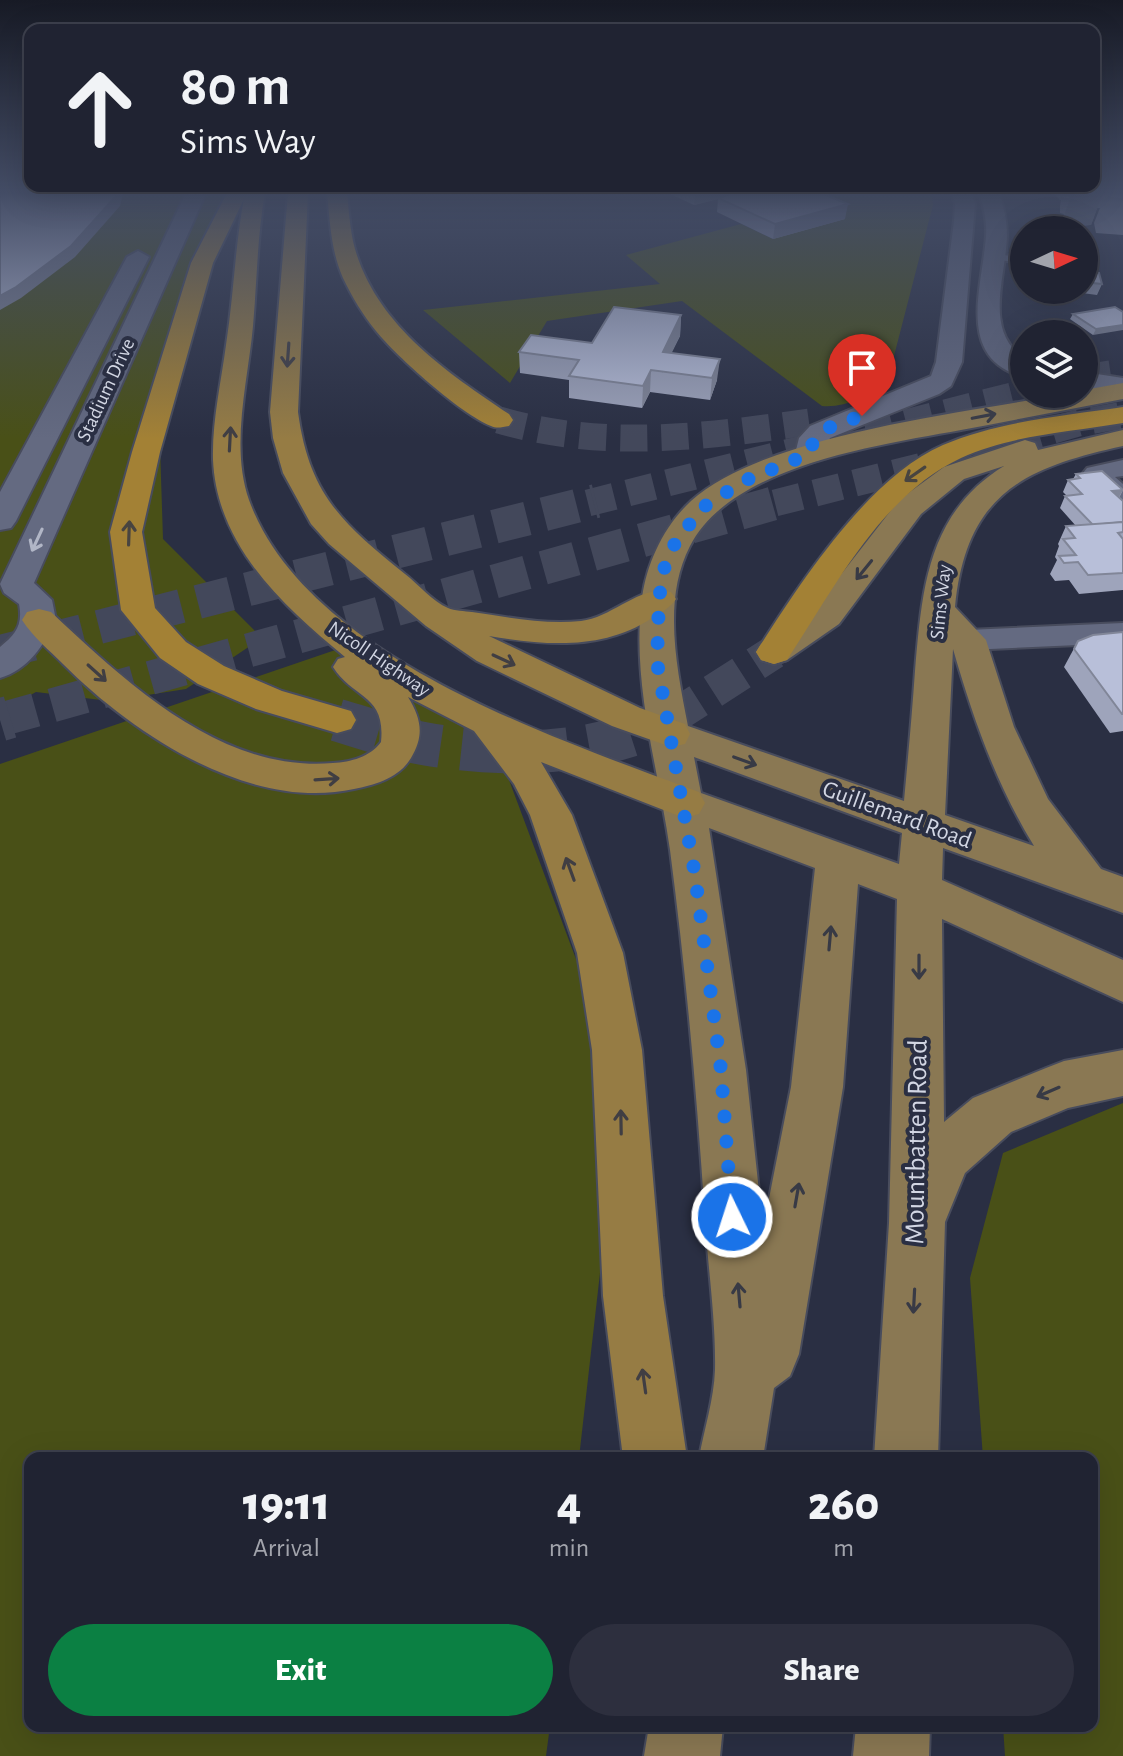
<!DOCTYPE html>
<style>
:root{--surface:#202332;--page:#2d2f3e;--text:#f1f3f6;--muted:#a2a4ac;--line:#3d404d;--accent:#0b8043}
body{margin:0;font-family:"Alegreya Sans",sans-serif;background:var(--page);color:var(--text);height:100vh;display:flex;flex-direction:column;font-size:30px;white-space:nowrap}
*{box-sizing:border-box;margin:0}
p{font-size:26px;color:var(--muted)}
.icon{flex:none;width:44px;height:44px;fill:none;stroke:currentColor;stroke-width:2;stroke-linecap:round;stroke-linejoin:round}
.map{position:relative;flex:1;overflow:hidden}
.drawer{position:absolute;left:24px;top:1452px;width:1074px;height:280px;display:flex;flex-direction:column;background:var(--surface);border-radius:16px;box-shadow:0 8px 32px #0002,0 0 0 2px var(--line)}
.drawer>*{flex:none}
.top-card{position:absolute;left:24px;top:24px;width:1076px;height:168px;border-radius:16px;box-shadow:0 8px 32px #0002,0 0 0 2px var(--line);background:#202332;color:var(--text);overflow:hidden}
.needle{width:52px;rotate:86deg}
.buttons{position:absolute;left:1010px;top:216px;display:grid;gap:16px}
.buttons a{display:grid;place-items:center;width:88px;height:88px;border-radius:50%;background:var(--surface);box-shadow:0 8px 32px #0002,0 0 0 2px var(--line);font-size:40px}
.pin{position:absolute;display:grid;place-items:center;width:68px;height:68px;color:#fff;margin:-82px -34px;border-radius:50% 50% 50% 0;rotate:-45deg;box-shadow:0 0 8px #0007}
.pin .icon{rotate:45deg}
.me{position:absolute;width:88px;margin:-44px;rotate:356deg;stroke-linejoin:round;filter:drop-shadow(0 0 6px #0008)}
.turn{display:flex;align-items:center;gap:28px;height:168px;padding:0 24px;font-size:36px}
.turn .icon{width:104px;height:104px;stroke-width:2.5}
.turn b{display:block;font-size:56px;line-height:68px}
.eta{display:flex;justify-content:space-evenly;align-items:center;height:136px;text-align:center}
.eta b{font-size:48px;font-weight:800;line-height:56px}
.button{display:flex;gap:16px;margin-top:auto;padding:16px 24px}
.button a{flex:1;height:92px;border-radius:48px;background:var(--accent);color:#fff;font-size:32px;font-weight:800;line-height:92px;text-align:center}
.button a+a{background:var(--page);color:var(--text)}
.map>svg:first-child{display:block}
.green{fill:#495017}
.lines{fill:none;stroke-linecap:round;stroke-linejoin:round}
.motorway-tunnel-far2{stroke:#43485b;stroke-width:27;stroke-dasharray:27 14;stroke-linecap:butt}
.motorway-tunnel-far1{stroke:#43485b;stroke-width:34;stroke-dasharray:34 17;stroke-linecap:butt}
.motorway-tunnel{stroke:#43485b;stroke-width:43;stroke-dasharray:43 21;stroke-linecap:butt}
.service-casing{stroke:#484c5d;stroke-width:4}
.minor-casing{stroke:#484c5d;stroke-width:4}
.tertiary-casing{stroke:#484c5d;stroke-width:4}
.primary-casing{stroke:#484c5d;stroke-width:4}
.trunk-casing{stroke:#484c5d;stroke-width:4}
.motorway-casing{stroke:#484c5d;stroke-width:4}
.service{fill:#646a81;fill-rule:evenodd}
.minor{fill:#646a81;fill-rule:evenodd}
.tertiary{fill:#646a81;fill-rule:evenodd}
.primary{fill:#8a7853;fill-rule:evenodd}
.trunk{fill:#967c44;fill-rule:evenodd}
.motorway{fill:#a38135;fill-rule:evenodd}
.wall{fill:#9ea4bb}
.shaded-wall{fill:#818698}
.building{fill:#b8bfd9;stroke:#818698;stroke-width:2}
.oneway{stroke:#403e43}
.oneway2{stroke:#383a45}
.oneway3{stroke:#484440}
.oneway4{stroke:#b1b6c6}
.route{stroke:#1a73e8;stroke-width:14;stroke-dasharray:0 25.2}
.labels{text-anchor:middle;dominant-baseline:central;stroke-width:8;stroke-linejoin:round;paint-order:stroke}
.far-street-label{font-size:20px;fill:#d2d6e3;stroke:#2a2f43}
.street-label{font-size:24px;fill:#d2d6e3;stroke:#2a2f43}
.near-street-label{font-size:28px;fill:#d2d6e3;stroke:#2a2f43}
</style>
<div class="map">
<svg width="1123" height="1756" viewBox="0 0 1123 1756">
<rect width="100%" height="100%" fill="#2a2f43"/>
<g class="green">
<path d="M0,193H224L159,415L163,539L262,638L186,689L109,701L36,692L0,712Z"/>
<path d="M830,193H932L933,205L887,383C867,396 846,408 822,406L682,301L547,321L510,383L423,310L660,284L626,255L741,224L773,239L803,201Z"/>
<path d="M347,646L487,721L610,1050L600,1273L579,1458H30V1726H550L546,1756H0V764Z"/>
<path d="M1123,1103V1756H1005L1003,1726H1092V1458H983L970,1278L1003,1153Z"/>
</g>
<g class="lines">
<g class="motorway-tunnel-far2">
<path d="M1084,378L1123,372"/>
<path d="M499,420C601,450 705,437 809,422"/>
<path d="M588,503L1024,393"/>
<path d="M775,503L967,455L1078,423L1123,415"/>
</g>
<g class="motorway-tunnel-far1">
<path d="M0,652L596,501"/>
<path d="M3,719L782,501"/>
<path d="M670,719L774,652"/>
</g>
<g class="motorway-tunnel">
<path d="M0,720L10,717"/>
<path d="M337,720C367,729 396,739 426,744C507,758 601,756 674,717"/>
</g>
<defs>
<g id="service">
<path d="M992,254L1024,257V263L989,259Z"/>
<path d="M1084,264L1090,265L1091,267L1084,270Z"/>
</g>
<g id="minor">
<path d="M1123,460V476L1115,477L1123,484V506L1114,504L1083,473L1087,468Z"/>
<path d="M1123,623V643L968,650L957,647L953,640L957,633L968,630Z"/>
</g>
<g id="tertiary">
<path d="M186,193H206L34,583L52,600L56,620C44,645 28,670 0,678V647C16,634 23,625 19,604L4,593L0,584Z"/>
<path d="M951,193H971L975,204L962,362L951,386L939,394L830,438L819,460L809,463L799,460L795,454L799,438L810,426L931,376L936,362L954,221L955,204Z"/>
<path d="M979,193H999C1004,208 1007,220 1007,236C1006,276 983,331 1024,358V377C954,359 983,285 986,236C987,221 984,208 979,193Z"/>
<path d="M138,251L149,257L16,521L11,528L0,530V492L127,257Z"/>
<path d="M1084,372L1123,378V394L1084,388Z"/>
</g>
<g id="primary">
<path d="M1123,383V399C1069,409 1015,420 961,430C880,445 731,465 690,546C662,600 677,669 688,726L904,801C908,758 912,714 915,671C922,590 927,513 1004,466L964,479L921,514L839,624L787,660L774,664L761,660L756,652L761,644L815,608L899,500L944,467L1025,440L1035,443L1038,450L1123,430V446C1022,468 966,495 955,607L986,640L1014,727L1048,799L1101,869L1123,877V913L943,848L942,880L1123,960V1002L942,919L944,1122L973,1098L1046,1068L1064,1061L1123,1050V1096L1068,1108L1011,1132L965,1173L945,1222L938,1458H874L889,1223L897,899L858,884L843,1087L799,1354L790,1376L774,1388L763,1458H699C704,1430 714,1399 715,1370C716,1321 708,1269 705,1219C697,1095 686,972 670,850C658,766 631,682 642,598C647,562 664,526 691,501C766,434 964,413 1065,394H1084V390ZM953,649C973,718 996,784 1034,846L945,815ZM694,757L902,833L899,864L701,793ZM709,828L815,868L791,1087L763,1229L746,1070Z"/>
<path d="M649,1726H723L720,1756H644Z"/>
<path d="M856,1726H930L929,1756H853Z"/>
</g>
<g id="trunk">
<path d="M245,193H265C257,237 257,282 253,326C248,381 230,446 249,500C306,657 555,738 699,792L705,803L699,814L684,818L541,762L572,815L623,953L642,1050L663,1296L687,1458H623L603,1296L592,1050L577,953L530,815L514,784L474,731L408,697C422,720 424,736 411,758C399,778 375,785 354,789C250,812 133,734 63,664C49,650 33,637 22,620L27,612L39,609L51,612C126,682 221,773 333,763C351,762 370,757 381,742C386,694 353,699 333,667L338,659L345,657C283,606 217,546 213,460C212,421 221,383 226,345C234,294 235,243 245,193Z"/>
<path d="M288,193H308L298,412C309,495 343,524 405,574C418,584 433,602 448,608C454,611 465,611 472,612C508,617 545,625 581,621C614,617 640,584 671,592L676,599C670,608 661,612 652,618C602,651 545,645 489,636L640,708L685,724L690,734L685,744L671,747L612,726L477,661L426,626L329,544L311,524L283,473L273,438L270,412Z"/>
</g>
<g id="motorway">
<path d="M227,193H247L213,263L160,452L142,532L155,608L186,642L224,666L282,691L351,711L356,720L351,729L337,733L256,709L198,684L160,658L121,610L110,532L132,452L191,263Z"/>
<path d="M327,193H347C349,211 350,231 355,249C377,325 446,372 509,414L513,420L509,426C502,427 497,429 491,426C461,414 397,357 376,331C363,315 352,297 343,278C331,251 330,222 327,193Z"/>
<path d="M1123,407V423C1070,432 1011,435 961,458C880,496 834,589 787,660L774,664L761,660L756,652C799,585 868,477 943,445C999,421 1063,416 1123,407Z"/>
</g>
</defs>
<use href="#service" class="service-casing"/>
<use href="#minor" class="minor-casing"/>
<use href="#tertiary" class="tertiary-casing"/>
<use href="#primary" class="primary-casing"/>
<use href="#trunk" class="trunk-casing"/>
<use href="#motorway" class="motorway-casing"/>
<use href="#service" class="service"/>
<use href="#minor" class="minor"/>
<use href="#tertiary" class="tertiary"/>
<use href="#primary" class="primary"/>
<use href="#trunk" class="trunk"/>
<use href="#motorway" class="motorway"/>
</g>
<g class="wall">
<path d="M668,193H821L845,219L773,239L717,212L718,199L694,205Z"/>
<path d="M1053,193H1123V235L1096,233L1094,223L1100,208H1097L1091,225L1060,227L1064,214L1060,213V206L1061,200H1060Z"/>
<path d="M1084,272L1102,284L1097,295L1082,293L1080,296L1041,292V290H1084Z"/>
<path d="M1123,312L1093,335L1070,319L1073,314Z"/>
<path d="M681,315L680,336L671,353L717,380L710,400L650,392L642,408L569,398V380L520,373L519,352L592,343Z"/>
<path d="M1076,474L1123,490L1119,498L1123,501V590L1079,594L1069,580L1055,581L1050,574L1057,560L1055,557L1059,546L1058,544L1066,526H1076L1060,508L1065,496H1067L1063,492L1068,480L1073,479Z"/>
<path d="M1123,632V731L1110,733L1064,667L1078,641Z"/>
</g>
<g class="shaded-wall">
<path d="M117,193H123L120,206L75,257L21,298L0,310V296Z"/>
<path d="M695,193H741L718,198V199L694,205Z"/>
<path d="M1072,193H1103L1091,225L1060,227Z"/>
<path d="M848,204L845,219L773,239L775,224Z"/>
<path d="M681,315L680,336L662,373L663,352Z"/>
<path d="M1123,325V330L1093,335L1096,329Z"/>
<path d="M720,359L717,380L710,400L712,378Z"/>
<path d="M651,370L650,392L642,408L643,386Z"/>
<path d="M1123,490L1116,502L1112,491Z"/>
</g>
<g class="building">
<path d="M0,193H117L116,196L71,246L16,287L0,296Z"/>
<path d="M736,193H821L848,204L775,224L718,198Z"/>
<path d="M1108,193H1123V199L1109,198Z"/>
<path d="M1084,272L1099,273L1102,284L1084,282Z"/>
<path d="M614,307L681,315L663,352L720,359L712,378L651,370L643,386L569,376L579,360L519,352L531,335L592,343Z"/>
<path d="M1115,307L1123,312V325L1096,329L1073,314Z"/>
<path d="M1102,471L1123,490L1112,491L1123,501V522L1093,525L1065,496L1082,494L1068,480L1080,478L1076,474Z"/>
<path d="M1123,522V532L1118,533L1123,539V573L1088,575L1078,562L1064,563L1059,556L1076,555L1063,539L1075,538L1066,526Z"/>
<path d="M1123,632V714H1122L1074,649L1078,641L1093,635Z"/>
</g>
<defs><path id="oneway-shaft" d="M-6 0H5M1.5-3L5.5 0L1.5 3" fill="none" stroke-width="1.6" stroke-linecap="round" stroke-linejoin="round" transform="scale(2)"/></defs>
<g class="oneway">
<use href="#oneway-shaft" transform="translate(288 355) rotate(94)"/>
<use href="#oneway-shaft" transform="translate(230 439) rotate(-87)"/>
<use href="#oneway-shaft" transform="translate(504 660) rotate(25)"/>
<use href="#oneway-shaft" transform="translate(97 673) rotate(42)"/>
<use href="#oneway-shaft" transform="translate(327 779) rotate(-4)"/>
<use href="#oneway-shaft" transform="translate(570 869) rotate(-110)"/>
<use href="#oneway-shaft" transform="translate(621 1122) rotate(-91)"/>
<use href="#oneway-shaft" transform="translate(644 1381) rotate(-98)"/>
</g>
<g class="oneway2">
<use href="#oneway-shaft" transform="translate(984 416) rotate(-11)"/>
<use href="#oneway-shaft" transform="translate(864 570) rotate(129)"/>
<use href="#oneway-shaft" transform="translate(745 761) rotate(20)"/>
<use href="#oneway-shaft" transform="translate(830 938) rotate(-85)"/>
<use href="#oneway-shaft" transform="translate(919 967) rotate(90)"/>
<use href="#oneway-shaft" transform="translate(1048 1092) rotate(157)"/>
<use href="#oneway-shaft" transform="translate(797 1195) rotate(-80)"/>
<use href="#oneway-shaft" transform="translate(739 1295) rotate(-95)"/>
<use href="#oneway-shaft" transform="translate(914 1301) rotate(93)"/>
</g>
<g class="oneway3">
<use href="#oneway-shaft" transform="translate(915 474) rotate(145)"/>
<use href="#oneway-shaft" transform="translate(129 533) rotate(-88)"/>
</g>
<use class="oneway4" href="#oneway-shaft" transform="translate(37 540) rotate(115)"/>
<linearGradient id="sky" x2="0" y2="1"><stop stop-color="#171a25"/><stop offset="0.44" stop-color="#444d66"/><stop offset="1" stop-color="#444d66" stop-opacity="0"/></linearGradient>
<rect width="1123" height="439" fill="url(#sky)"/>
<g class="lines">
<path class="route" d="M732,1217L721,1070L695,875L657,662L659,599L664,569L675,543L702,508L744,481L809,454C816,426 837,425 862,416"/>
</g>
<g class="labels">
<g class="far-street-label">
<text transform="translate(106 390) rotate(-65)">Stadium Drive</text>
<text transform="translate(941 602) rotate(-84)">Sims Way</text>
<text transform="translate(379 659) rotate(34)">Nicoll Highway</text>
</g>
<g class="street-label">
<text transform="translate(897 815) rotate(20)">Guillemard Road</text>
</g>
<g class="near-street-label">
<text transform="translate(917 1142) rotate(-89)">Mountbatten Road</text>
</g>
</g>
</svg>
<div class="buttons">
<a><svg class="needle" viewBox="-14 -14 28 28"><path d="M0-13l5 13h-10z" fill="#e53935"/><path d="M0 13l5-13h-10z" fill="#a2a4ac"/></svg></a>
<a><svg class="icon" aria-label="layers" viewBox="0 0 24 24"><path d="M12 4l9 5-9 5-9-5zM3 14l9 5 9-5"/></svg></a>
</div>
<div class="pin" style="left:862px;top:416px;background:#d93025"><svg class="icon" aria-label="arrive" viewBox="0 0 24 24"><path d="M6 21V4h12l-3 4 3 4H6"/></svg></div>
<svg class="me" style="left:732px;top:1217px" viewBox="-20 -20 40 40"><circle r="17" fill="#1a73e8" stroke="#fff" stroke-width="3"/><path d="M0-11L8 9 0 5-8 9z" fill="#fff"/></svg>
<div class="top-card">
<div class="turn"><svg class="icon" aria-label="ahead" viewBox="0 0 24 24"><path d="M12 20V5M6 11l6-6 6 6"/></svg><div><b>80 m</b>Sims Way</div></div>
</div>
<section class="drawer">
<div class="eta">
<div><b>19:11</b><p>Arrival</p></div>
<div><b>4</b><p>min</p></div>
<div><b>260</b><p>m</p></div>
</div>
<div class="button"><a>Exit</a><a>Share</a></div>
</section>
</div>
